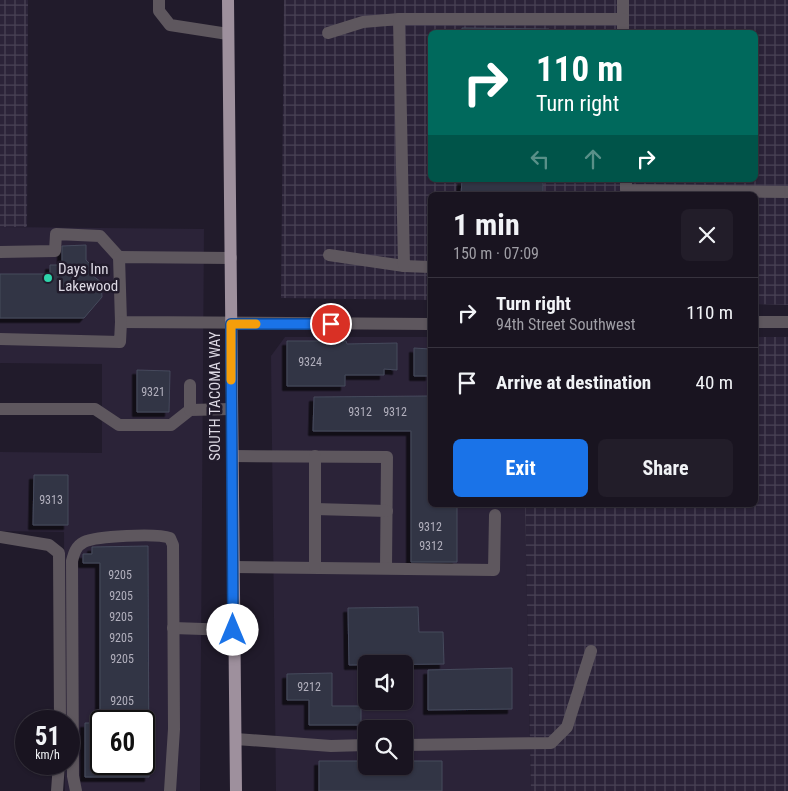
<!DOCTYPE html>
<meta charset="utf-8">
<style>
:root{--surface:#191420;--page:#221d29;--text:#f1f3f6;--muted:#9f9ea5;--line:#37333e;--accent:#1a73e8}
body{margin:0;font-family:"Roboto Condensed",sans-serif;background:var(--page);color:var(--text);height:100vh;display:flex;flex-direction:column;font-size:19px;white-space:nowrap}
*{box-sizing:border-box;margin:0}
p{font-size:16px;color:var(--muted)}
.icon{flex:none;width:28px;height:28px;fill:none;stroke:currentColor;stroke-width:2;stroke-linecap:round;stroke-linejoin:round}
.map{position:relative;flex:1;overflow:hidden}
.drawer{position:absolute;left:428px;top:192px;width:330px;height:315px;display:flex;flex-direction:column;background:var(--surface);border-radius:8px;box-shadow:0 1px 4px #0004,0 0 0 1px var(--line)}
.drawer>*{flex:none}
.guide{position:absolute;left:428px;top:30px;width:330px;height:152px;border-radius:8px;box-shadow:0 1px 4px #0004,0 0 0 1px var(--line);background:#00695c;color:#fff;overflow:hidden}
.tools{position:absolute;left:358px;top:655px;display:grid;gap:10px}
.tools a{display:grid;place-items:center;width:55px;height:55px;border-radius:8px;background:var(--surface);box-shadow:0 1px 4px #0004,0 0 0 1px var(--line);font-size:25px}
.speed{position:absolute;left:15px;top:710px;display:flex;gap:10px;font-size:25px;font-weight:700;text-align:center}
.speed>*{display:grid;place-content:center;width:65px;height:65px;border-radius:50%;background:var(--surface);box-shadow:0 1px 4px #0004,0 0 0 1px var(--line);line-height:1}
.speed small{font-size:12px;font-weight:400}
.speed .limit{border:2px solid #111;border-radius:8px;background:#fff;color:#111}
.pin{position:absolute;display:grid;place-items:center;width:42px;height:42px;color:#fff;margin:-21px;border:2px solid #fff;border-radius:50%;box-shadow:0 1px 5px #0007}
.me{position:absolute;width:55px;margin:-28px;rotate:0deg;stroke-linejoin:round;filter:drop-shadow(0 0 4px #0008)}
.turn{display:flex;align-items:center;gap:18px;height:105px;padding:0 25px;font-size:22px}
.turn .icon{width:65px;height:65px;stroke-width:2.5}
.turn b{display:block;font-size:35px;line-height:42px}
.lanes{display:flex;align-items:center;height:48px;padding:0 25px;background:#0003;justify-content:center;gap:25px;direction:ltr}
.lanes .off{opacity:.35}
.round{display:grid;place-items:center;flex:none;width:52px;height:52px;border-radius:8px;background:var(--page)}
.head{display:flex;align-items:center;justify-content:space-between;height:85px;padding:0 25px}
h1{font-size:30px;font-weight:700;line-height:38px}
.cta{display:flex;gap:10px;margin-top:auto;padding:10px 25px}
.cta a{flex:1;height:58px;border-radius:8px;background:var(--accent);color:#fff;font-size:20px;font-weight:700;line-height:58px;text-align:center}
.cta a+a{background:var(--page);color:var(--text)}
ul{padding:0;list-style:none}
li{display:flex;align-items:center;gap:15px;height:70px;padding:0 25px;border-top:1px solid var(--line)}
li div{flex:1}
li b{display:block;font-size:19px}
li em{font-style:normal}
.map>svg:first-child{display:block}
.built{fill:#2b2338;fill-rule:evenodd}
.industrial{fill:url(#industrial-grid);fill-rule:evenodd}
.building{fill:#303445;stroke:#464a5c;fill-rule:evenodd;filter:url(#shadow)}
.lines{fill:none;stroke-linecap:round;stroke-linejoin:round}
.minor{stroke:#5e575e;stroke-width:12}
.major{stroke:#9e909d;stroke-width:12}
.route-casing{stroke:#114b97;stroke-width:12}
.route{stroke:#1a73e8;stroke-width:9}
.slow{stroke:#f59e0b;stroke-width:9}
.poi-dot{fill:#2ed4aa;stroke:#211b2b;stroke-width:2}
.labels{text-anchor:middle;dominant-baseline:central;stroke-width:5;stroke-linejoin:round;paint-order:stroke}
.number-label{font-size:12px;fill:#b2b0bd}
.poi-label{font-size:15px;fill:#dedae5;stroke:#211b2b;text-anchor:start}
.street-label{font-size:15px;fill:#dedae5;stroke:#211b2b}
</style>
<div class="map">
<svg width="788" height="791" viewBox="0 0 788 791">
<defs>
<pattern id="industrial-grid" width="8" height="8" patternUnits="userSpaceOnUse" patternTransform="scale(1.25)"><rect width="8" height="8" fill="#2b2338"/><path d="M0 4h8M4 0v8" fill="none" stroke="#494255"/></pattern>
<filter id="shadow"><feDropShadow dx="-4.5" dy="4.5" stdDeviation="0" flood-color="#0009"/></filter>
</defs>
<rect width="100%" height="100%" fill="#211b2b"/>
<g class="built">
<path d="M0,227L204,229L200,791H65V764H69V721H65L64,532L0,531V452L102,453V364L0,363ZM101,721H144V764H101Z"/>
<path d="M285,337H430V505H525L531,791H276L271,356ZM366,664H404V701H366ZM366,729H404V766H366Z"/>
</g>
<g class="industrial">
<path d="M0,0H28L27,227H0Z"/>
<path d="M284,0H788V305L755,304V195H430V300L281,298ZM430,32H755V180H430Z"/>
<path d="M755,337H788V791H531L525,505H755Z"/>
</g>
<g class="building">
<path d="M462,28L549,29V32H462Z"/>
<path d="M462,180H543V195H461Z"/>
<path d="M86,245V260L92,266V275L101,282L102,297L84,318H0V274H50V265H62V246Z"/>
<path d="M287,341H346L347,344L397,343V370L384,369V375H345V386H287Z"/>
<path d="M414,348L430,349V376H414Z"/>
<path d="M137,370L170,371L169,412H137Z"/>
<path d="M430,396V505H457V562H411V431H313L314,397Z"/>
<path d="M34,475H68V525H33Z"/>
<path d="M148,546L149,777H85V723H100V563H83V554H92V547ZM101,721H144V764H101Z"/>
<path d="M418,607L419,632H443L444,664L349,665L348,608Z"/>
<path d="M512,668V709L428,710V670Z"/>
<path d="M332,673V706H361V725H309V700H287V674Z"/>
<path d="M319,761H366V766H404V761H442V791H319Z"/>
</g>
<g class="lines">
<g class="minor">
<path d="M159,0V11L170,25L228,34"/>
<path d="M623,0V32"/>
<path d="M328,33L363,22L399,19"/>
<path d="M626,180V190L788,192"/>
<path d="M0,252L55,251L56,234L100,236L119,257"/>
<path d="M329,255L404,266"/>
<path d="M231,258L119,257L121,322L430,324"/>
<path d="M430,267L404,266L399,19H623"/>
<path d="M755,322H788"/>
<path d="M0,339L120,342L121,322"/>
<path d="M0,409H95L119,425H171L190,410L231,409"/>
<path d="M190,410V385"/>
<path d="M232,456L387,457L386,568"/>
<path d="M315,509L387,511"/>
<path d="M0,537L49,545L59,553L60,721"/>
<path d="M233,567L494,570L495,515"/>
<path d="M315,567V456"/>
<path d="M173,628L233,630"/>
<path d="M236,739L331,746L366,745"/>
<path d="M404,745L551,743L567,727L591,651"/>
<path d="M57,791L59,764"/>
<path d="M76,791L73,776L72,561C74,553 76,546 84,542C96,536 157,533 170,538L173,545L174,729L170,791"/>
</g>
<path class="major" d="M228,0L236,791"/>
</g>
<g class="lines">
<defs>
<path id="route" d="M233,630L231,324H331"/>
</defs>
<use href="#route" class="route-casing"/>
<use href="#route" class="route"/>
<path class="slow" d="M231,380V324H256"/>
</g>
<circle class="poi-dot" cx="48" cy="278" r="5"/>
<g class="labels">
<g class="number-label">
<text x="310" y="362">9324</text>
<text x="153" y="392">9321</text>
<text x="360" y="412">9312</text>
<text x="395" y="412">9312</text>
<text x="51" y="500">9313</text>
<text x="430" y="527">9312</text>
<text x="431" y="546">9312</text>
<text x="120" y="575">9205</text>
<text x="121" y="596">9205</text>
<text x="121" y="617">9205</text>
<text x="121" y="638">9205</text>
<text x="122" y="659">9205</text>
<text x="309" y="687">9212</text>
<text x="122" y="701">9205</text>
</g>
<g class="poi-label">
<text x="58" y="269">Days Inn<tspan x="58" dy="17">Lakewood</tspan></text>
</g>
<g class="street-label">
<text transform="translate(215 396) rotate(-90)">SOUTH TACOMA WAY</text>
</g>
</g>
</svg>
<div class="tools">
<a><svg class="icon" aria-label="sound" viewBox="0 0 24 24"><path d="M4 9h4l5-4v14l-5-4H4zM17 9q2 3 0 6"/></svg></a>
<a><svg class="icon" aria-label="search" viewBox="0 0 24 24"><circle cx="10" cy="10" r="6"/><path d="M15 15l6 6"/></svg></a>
</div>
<div class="speed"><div>51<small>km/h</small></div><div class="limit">60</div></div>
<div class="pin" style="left:331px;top:324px;background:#d93025"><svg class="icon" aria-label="arrive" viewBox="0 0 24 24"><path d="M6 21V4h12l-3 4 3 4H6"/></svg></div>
<svg class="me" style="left:233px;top:630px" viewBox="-20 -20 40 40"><circle r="19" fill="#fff"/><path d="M0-13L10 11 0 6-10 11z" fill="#1a73e8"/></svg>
<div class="guide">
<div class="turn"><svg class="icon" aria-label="right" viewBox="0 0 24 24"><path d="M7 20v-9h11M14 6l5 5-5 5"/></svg><div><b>110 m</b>Turn right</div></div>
<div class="lanes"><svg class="icon off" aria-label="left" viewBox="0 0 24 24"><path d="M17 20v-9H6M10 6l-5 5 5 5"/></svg><svg class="icon off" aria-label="ahead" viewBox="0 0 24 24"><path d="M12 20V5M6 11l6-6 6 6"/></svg><svg class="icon" aria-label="right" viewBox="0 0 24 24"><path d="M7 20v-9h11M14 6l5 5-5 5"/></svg></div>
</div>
<section class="drawer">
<div class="head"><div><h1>1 min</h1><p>150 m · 07:09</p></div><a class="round"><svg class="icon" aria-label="close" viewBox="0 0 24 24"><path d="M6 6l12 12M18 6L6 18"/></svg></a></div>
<ul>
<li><svg class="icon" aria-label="right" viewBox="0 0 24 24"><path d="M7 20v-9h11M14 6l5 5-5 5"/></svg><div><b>Turn right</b><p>94th Street Southwest</p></div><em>110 m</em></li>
<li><svg class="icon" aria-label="arrive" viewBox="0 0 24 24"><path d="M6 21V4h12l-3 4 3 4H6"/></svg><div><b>Arrive at destination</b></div><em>40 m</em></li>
</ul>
<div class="cta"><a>Exit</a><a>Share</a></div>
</section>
</div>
